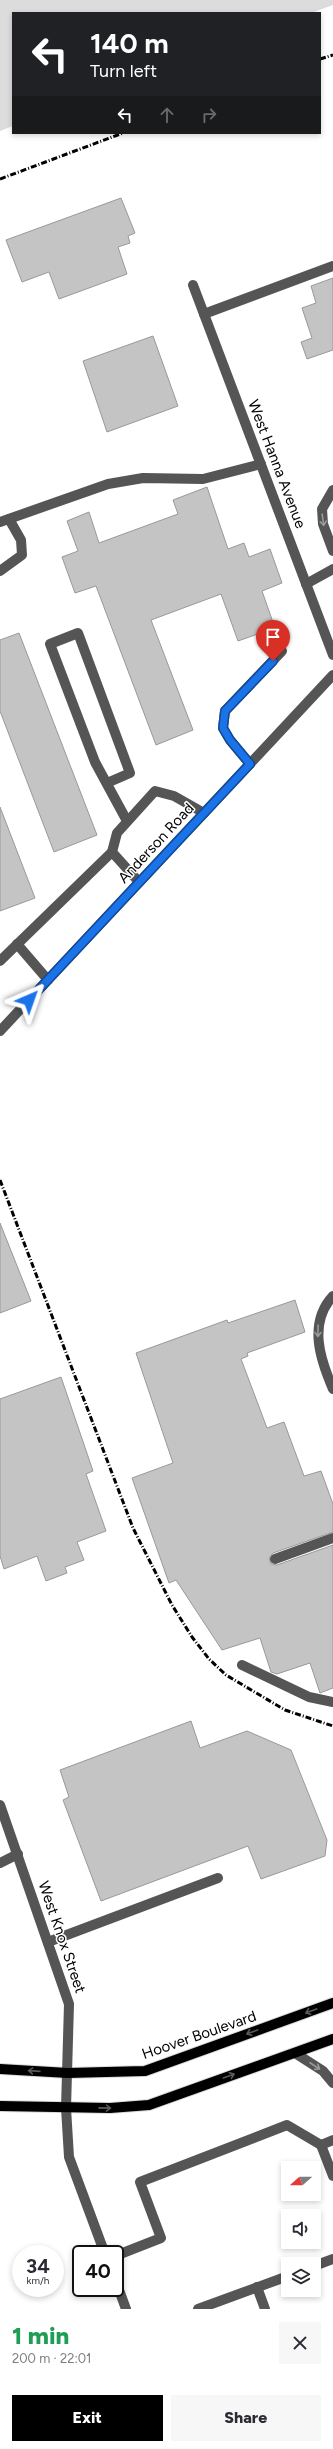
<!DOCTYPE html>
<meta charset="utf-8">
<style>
:root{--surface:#fff;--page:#f7f7f7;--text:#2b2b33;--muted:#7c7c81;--accent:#000}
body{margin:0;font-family:Figtree,sans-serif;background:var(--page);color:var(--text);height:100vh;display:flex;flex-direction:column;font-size:15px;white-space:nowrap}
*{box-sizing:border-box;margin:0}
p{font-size:13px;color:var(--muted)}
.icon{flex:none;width:22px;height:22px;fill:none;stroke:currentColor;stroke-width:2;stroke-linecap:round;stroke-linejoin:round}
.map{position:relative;height:2309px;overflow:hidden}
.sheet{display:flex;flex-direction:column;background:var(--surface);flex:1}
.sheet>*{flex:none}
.banner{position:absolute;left:12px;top:12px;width:309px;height:122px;border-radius:0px;box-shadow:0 2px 6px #0003;background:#202124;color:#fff;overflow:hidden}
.needle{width:26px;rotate:249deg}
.controls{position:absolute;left:281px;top:2161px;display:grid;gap:8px}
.controls a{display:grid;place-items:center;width:40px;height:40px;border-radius:0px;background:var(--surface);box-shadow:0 2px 6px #0003;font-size:20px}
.speed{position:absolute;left:12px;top:2245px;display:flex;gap:8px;font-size:20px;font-weight:700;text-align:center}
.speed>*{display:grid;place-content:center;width:52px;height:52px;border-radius:50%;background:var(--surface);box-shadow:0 2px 6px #0003;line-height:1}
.speed small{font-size:10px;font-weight:400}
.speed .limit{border:2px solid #111;border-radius:6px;background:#fff;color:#111}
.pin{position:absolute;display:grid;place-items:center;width:34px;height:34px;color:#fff;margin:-41px -17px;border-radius:50% 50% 50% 0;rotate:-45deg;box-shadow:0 0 4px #0007}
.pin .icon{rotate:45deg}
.me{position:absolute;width:44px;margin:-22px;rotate:43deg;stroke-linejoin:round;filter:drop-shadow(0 0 3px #0008)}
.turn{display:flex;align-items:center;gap:14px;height:84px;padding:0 12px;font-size:18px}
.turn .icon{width:52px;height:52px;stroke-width:2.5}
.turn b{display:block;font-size:28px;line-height:34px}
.lanes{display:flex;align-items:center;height:38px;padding:0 12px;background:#0003;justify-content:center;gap:20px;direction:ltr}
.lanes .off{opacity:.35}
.round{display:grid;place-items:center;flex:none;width:42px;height:42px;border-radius:0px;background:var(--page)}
.headline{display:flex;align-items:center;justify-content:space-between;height:68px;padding:0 12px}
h1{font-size:24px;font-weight:800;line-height:30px;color:#1e9e55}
.button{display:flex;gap:8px;margin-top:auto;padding:8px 12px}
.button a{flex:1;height:46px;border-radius:0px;background:var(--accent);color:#fff;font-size:16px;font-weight:800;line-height:46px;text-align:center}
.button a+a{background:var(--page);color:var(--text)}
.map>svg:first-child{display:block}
.green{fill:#dcdcdc}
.building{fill:#c4c4c4;stroke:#999}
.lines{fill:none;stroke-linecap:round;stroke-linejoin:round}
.major-casing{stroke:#dbdbdb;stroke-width:12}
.minor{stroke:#555;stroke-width:10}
.major{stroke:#000;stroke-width:10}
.rail{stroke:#000;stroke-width:3;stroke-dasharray:6 2 1 2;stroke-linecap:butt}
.oneway{stroke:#999}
.oneway2{stroke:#595959}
.route-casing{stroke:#114b97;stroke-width:10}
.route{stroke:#1a73e8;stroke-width:7}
.labels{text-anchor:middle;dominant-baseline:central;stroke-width:3;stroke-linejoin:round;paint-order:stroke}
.street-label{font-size:15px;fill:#000;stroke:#fff}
</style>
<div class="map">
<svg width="333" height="2309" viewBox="0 0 333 2309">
<rect width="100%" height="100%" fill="#fff"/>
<path class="green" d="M0,0H333V5L311,13H13V126L0,131Z"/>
<g class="building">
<path d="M121,198L135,233L128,236L130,243L118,247L127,274L59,299L49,272L22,282L6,240Z"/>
<path d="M333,278V350L307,359L301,342L312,338L302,308L316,303L311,286Z"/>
<path d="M153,336L178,406L107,432L83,361Z"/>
<path d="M207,487L228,549L244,543L249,557L270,549L282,583L262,591L275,628L238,641L221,594L151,620L193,730L156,745L96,586L75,593L62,557L78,551L67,521L89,512L99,543L178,514L173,500Z"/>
<path d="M19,633L97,835L54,852L0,711V640Z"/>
<path d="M0,807L35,898L0,911Z"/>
<path d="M0,1223L31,1301L0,1313Z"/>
<path d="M295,1300L305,1332L247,1353L248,1356L241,1359L267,1428L284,1422L304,1476L321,1471L333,1504V1532L273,1553L269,1558L271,1564L277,1565L333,1545V1688L320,1693L310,1663L277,1674L271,1672L260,1638L222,1650L176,1580L169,1583L132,1478L173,1463L136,1353L227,1320L228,1323Z"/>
<path d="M61,1377L93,1471L86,1474L106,1531L77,1542L84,1560L65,1567L67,1573L46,1581L37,1556L4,1569L0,1556V1399Z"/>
<path d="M191,1721L200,1748L247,1731L291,1750L327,1840L325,1856L261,1879L248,1846L101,1901L63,1800L69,1797L60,1770Z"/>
</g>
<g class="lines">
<defs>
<g id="major">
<path d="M0,2069L68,2073L145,2071L333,2003"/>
<path d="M0,2106L110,2108L149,2105L333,2039"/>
</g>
</defs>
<use href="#major" class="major-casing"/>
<g class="minor">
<path d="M193,285L333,655"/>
<path d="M204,314L333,266"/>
<path d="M333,490L322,509L323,524L333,551"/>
<path d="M0,522L108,484L143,478L203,479L261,464"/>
<path d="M0,571L22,555L21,540L9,519"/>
<path d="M306,584L333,569"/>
<path d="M250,764L230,740L223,728L225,711L282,651"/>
<path d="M107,783L130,773L78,633L50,644L95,762L127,821"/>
<path d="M112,852L139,882"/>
<path d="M17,944L48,980"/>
<path d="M0,961L112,852L117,833L155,791L174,796L204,813"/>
<path d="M0,1031L333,675"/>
<path d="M333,1296C308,1323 320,1359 333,1389"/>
<path d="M275,1559L333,1538"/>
<path d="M242,1665L309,1697L333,1702"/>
<path d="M0,1805L69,2004L66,2108L69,2157L105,2254"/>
<path d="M0,1863L18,1854"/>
<path d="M48,1942L218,1878"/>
<path d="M295,2053L323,2071L333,2083"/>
<path d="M321,2145L333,2176"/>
<path d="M115,2256L161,2238L140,2182L287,2125L321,2145L333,2140"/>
<path d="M314,2266L333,2259"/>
<path d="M115,2279L126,2309"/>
<path d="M257,2287L265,2309"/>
<path d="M198,2309L288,2276"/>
</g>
<use href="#major" class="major"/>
<g class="rail">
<path d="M320,59L333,55"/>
<path d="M0,179L123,133"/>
<path d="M0,1180L133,1528L172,1605L192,1637L209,1659L226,1675L285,1710L333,1726"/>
</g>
</g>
<defs><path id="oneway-shaft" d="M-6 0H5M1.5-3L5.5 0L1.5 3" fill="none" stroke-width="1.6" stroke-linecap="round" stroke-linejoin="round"/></defs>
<g class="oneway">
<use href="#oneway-shaft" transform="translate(323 520) rotate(82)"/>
<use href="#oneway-shaft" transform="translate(318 1331) rotate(91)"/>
<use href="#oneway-shaft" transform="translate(315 2066) rotate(33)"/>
</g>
<g class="oneway2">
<use href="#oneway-shaft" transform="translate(311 2011) rotate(160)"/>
<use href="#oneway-shaft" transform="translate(252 2032) rotate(160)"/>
<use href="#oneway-shaft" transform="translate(34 2071) rotate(-176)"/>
<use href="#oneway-shaft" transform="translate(229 2076) rotate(-20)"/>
<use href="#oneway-shaft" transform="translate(105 2108) rotate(1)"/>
</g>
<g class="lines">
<defs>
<path id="route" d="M29,1000L250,764L230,740L223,728L225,711L273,661"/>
</defs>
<use href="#route" class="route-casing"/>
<use href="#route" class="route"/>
</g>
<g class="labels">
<g class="street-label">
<text transform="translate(277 464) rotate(69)">West Hanna Avenue</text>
<text transform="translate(156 843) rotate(-47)">Anderson Road</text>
<text transform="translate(62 1937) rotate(71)">West Knox Street</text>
<text transform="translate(199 2035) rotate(-19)">Hoover Boulevard</text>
</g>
</g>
</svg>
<div class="controls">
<a><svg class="needle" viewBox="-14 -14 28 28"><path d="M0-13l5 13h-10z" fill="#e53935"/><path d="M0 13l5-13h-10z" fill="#7c7c81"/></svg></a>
<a><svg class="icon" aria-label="sound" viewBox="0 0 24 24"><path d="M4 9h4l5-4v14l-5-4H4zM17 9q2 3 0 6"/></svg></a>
<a><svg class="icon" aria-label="layers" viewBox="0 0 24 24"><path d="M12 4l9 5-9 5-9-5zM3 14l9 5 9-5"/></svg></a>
</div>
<div class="speed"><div>34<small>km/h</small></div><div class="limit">40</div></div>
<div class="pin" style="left:273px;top:661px;background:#d93025"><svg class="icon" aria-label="arrive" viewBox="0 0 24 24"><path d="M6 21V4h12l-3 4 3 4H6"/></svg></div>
<svg class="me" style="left:29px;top:1000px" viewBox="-20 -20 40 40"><path d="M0-17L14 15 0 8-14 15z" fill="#1a73e8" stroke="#fff" stroke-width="4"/></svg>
<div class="banner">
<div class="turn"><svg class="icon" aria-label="left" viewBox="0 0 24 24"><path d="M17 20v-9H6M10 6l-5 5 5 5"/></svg><div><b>140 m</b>Turn left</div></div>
<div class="lanes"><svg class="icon" aria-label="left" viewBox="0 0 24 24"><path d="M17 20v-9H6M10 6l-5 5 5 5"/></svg><svg class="icon off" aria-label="ahead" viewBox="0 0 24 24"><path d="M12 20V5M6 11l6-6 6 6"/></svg><svg class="icon off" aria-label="right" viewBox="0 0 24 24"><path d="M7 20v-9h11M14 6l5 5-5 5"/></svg></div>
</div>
</div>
<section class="sheet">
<div class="headline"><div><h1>1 min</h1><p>200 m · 22:01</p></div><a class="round"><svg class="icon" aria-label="close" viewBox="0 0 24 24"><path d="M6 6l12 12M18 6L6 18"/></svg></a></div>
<div class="button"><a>Exit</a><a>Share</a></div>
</section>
